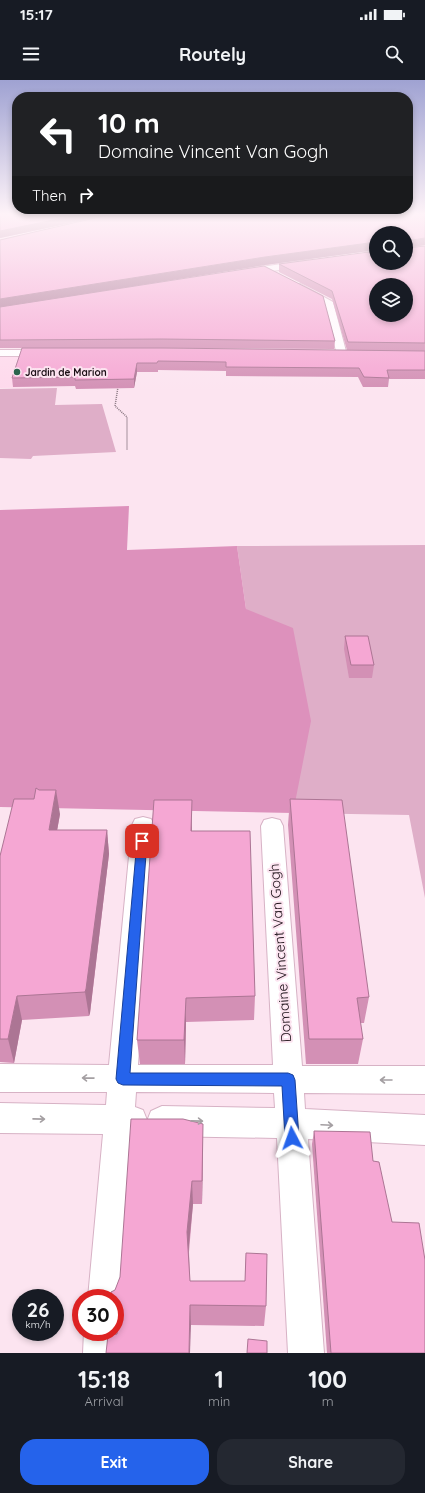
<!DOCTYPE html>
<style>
:root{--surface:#171b24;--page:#242831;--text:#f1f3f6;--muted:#9ea1a6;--accent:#2563eb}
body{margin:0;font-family:Quicksand,sans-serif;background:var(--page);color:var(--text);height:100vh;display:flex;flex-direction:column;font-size:15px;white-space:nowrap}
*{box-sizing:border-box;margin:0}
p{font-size:13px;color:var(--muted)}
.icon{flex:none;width:22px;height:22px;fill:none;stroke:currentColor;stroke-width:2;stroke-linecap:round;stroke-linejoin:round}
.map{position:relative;height:1273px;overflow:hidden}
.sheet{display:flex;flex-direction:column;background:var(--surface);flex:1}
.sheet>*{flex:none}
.hud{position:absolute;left:12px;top:12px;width:401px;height:122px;border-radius:16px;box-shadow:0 2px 6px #0003;background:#202124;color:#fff;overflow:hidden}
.tools{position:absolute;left:369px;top:146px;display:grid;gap:8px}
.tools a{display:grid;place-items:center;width:44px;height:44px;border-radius:50%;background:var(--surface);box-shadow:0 2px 6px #0003;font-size:20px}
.speed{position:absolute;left:12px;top:1209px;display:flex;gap:8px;font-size:20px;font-weight:700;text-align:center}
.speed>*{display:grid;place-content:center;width:52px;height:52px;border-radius:50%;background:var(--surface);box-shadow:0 2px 6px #0003;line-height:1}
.speed small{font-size:10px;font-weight:400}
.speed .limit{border:6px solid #d22;background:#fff;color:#111}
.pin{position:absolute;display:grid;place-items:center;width:34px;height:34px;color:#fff;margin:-17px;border-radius:8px;box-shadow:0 2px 6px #0006}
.me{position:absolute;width:44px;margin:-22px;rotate:356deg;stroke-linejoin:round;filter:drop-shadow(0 0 3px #0008)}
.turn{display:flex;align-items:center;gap:14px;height:84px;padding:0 20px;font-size:18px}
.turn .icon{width:52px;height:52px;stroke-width:2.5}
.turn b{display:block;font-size:28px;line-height:34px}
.then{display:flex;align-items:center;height:38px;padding:0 20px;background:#0003;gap:8px;font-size:15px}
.eta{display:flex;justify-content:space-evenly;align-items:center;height:68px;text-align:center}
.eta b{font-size:24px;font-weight:700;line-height:28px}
.cta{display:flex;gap:8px;margin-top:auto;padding:8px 20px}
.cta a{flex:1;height:46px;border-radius:16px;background:var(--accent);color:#fff;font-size:16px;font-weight:700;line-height:46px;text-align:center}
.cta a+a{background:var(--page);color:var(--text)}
.status{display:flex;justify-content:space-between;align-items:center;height:28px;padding:0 20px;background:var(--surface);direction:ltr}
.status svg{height:11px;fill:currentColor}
header{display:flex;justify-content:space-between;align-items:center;height:52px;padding:0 20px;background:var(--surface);font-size:18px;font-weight:700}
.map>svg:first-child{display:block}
.built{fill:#fed9ec}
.green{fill:#dfaec8}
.forest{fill:#dd91bc}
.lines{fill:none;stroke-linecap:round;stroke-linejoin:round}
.minor-casing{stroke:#d7b2c5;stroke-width:2}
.tertiary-casing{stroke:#d7b2c5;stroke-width:2}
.path{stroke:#887680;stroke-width:1.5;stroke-dasharray:1 1;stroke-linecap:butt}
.minor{fill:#fff;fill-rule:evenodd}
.tertiary{fill:#fff;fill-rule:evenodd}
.wall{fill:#d390b5}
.shaded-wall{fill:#ac7594}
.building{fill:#f5a7d3;stroke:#ac7594;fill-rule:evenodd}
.oneway{stroke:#a49fa2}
.route{fill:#2563eb;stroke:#184099}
.poi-dot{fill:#2a644d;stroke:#fce4f0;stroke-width:1.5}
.labels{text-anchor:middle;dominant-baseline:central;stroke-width:4;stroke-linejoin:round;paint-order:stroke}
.far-poi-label{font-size:10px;font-weight:bold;fill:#1b0f16;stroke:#fce4f0;text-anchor:start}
.near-street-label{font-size:14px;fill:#1b0f16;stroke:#fce4f0}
</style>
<div class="status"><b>15:17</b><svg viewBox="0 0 49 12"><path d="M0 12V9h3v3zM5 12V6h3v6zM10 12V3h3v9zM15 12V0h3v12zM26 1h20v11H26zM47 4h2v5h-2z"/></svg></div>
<header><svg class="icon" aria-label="menu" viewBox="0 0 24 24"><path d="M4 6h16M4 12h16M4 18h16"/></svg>Routely<svg class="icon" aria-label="search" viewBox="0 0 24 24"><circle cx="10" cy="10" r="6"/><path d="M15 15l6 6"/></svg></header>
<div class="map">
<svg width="425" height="1273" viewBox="0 0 425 1273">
<rect width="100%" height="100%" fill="#fce4f0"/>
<path class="built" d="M0,277H38L30,307L0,308Z"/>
<g class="green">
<path d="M57,308L55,325L102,324L116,372L33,376L31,379L0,378V309Z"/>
<path d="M425,465V818L409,735L293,733L246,529L237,466Z"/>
</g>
<path class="forest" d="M129,426L127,470L237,466L246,529L293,548L311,641L293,733L0,727V430Z"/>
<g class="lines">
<defs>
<g id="minor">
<path d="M300,204L333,222L347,275L346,277H338L337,275L324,223L297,209V205Z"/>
<path d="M0,270H47L52,273L47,276H0Z"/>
<path d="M143,737L151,739L154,745L138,985H273L261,746L264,740L272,738L280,740L283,746L302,986H425V1014L304,1013L305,1029L425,1035V1065L308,1059L324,1273H288L277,1058L162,1056L151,1051L147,1041L151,1031L162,1026L275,1028L274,1013L136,1012L135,1027L143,1030L147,1040L143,1050L134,1054L122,1218L117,1230L115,1231V1218H88L103,1054L0,1053V1023L106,1025L107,1012H0V984L109,985L132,745L135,739Z"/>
<path d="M115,1240L120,1252L119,1273H83L84,1252H115Z"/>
</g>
<path id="tertiary" d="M309,180L314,183L312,185L240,196L235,193L240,190Z"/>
</defs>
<use href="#minor" class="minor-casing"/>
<use href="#tertiary" class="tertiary-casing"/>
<path class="path" d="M118,307L115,326L127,337V370"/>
<use href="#minor" class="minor"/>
<use href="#tertiary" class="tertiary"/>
</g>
<g class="wall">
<path d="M0,134H425V165L407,168L425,166V299H389L388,307H363L358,297L226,296V291L158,290V292H137L134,308L76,309L75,306L13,307L12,298L22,268L347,270L332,219L279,192V184L406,183L376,153V170L265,185L82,214L335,261L334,269L162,268H0V160L98,137L0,158Z"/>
<path d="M345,556L374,585L372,598H349L344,569Z"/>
<path d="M290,719L369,917L364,943H360L363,959L358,984H306L288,745Z"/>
<path d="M60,734L57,750H107L109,774L90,933L89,936L22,940L14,983L0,982V776Z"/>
<path d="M192,744V751L255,916L254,940L186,942L185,984H140L137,960Z"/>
<path d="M314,1051L373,1081L392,1142L425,1273H327L312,1064Z"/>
<path d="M203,1068L202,1124H193L189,1172L190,1201H245L246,1173L266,1226L264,1246L191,1245L117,1254V1244L115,1239V1218Z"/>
</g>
<g class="shaded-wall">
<path d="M83,134H113L0,158V151Z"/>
<path d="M425,158V165L406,168V161Z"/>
<path d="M376,162V170L265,185L0,228V219L265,177Z"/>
<path d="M137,283V292L134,308V299Z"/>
<path d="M56,710L60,734L53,774L49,750Z"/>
<path d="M192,720V744L191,775V751Z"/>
<path d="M107,750L109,774L90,933L89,936L85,912Z"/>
<path d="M17,916L22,940L14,983L8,959Z"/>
<path d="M186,918V942L185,984L184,960Z"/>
<path d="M203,1044V1068L202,1124V1101Z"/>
<path d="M192,1101L193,1124L188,1174L187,1152Z"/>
<path d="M190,1225L191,1245L190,1273H189Z"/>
</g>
<g class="building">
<path d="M0,134H83L0,151Z"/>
<path d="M112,134H425V158L406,161V153H376V162L265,177L0,219V160Z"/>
<path d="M406,164L407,168L425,166V263L348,262L332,211L279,184L376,171V183H406ZM376,205H406V235H376Z"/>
<path d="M264,186L323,216L335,261L162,259L0,260V227Z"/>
<path d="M22,268H162L425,271V290H387L389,298L364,297L359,288L226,287V282L158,281L157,283H137L134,299L75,300V297L12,298Z"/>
<path d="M345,556H368L374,585H351Z"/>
<path d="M36,708L39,710H56L49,750H107L86,909L85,912L17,916L8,959H0V776L14,719H34Z"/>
<path d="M290,719L342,720L369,917L357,918L363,959H309Z"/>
<path d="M154,720H192L191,751H250L255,916L186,918L184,960H137Z"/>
<path d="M131,1039H183L203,1044L202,1101H192L187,1152L190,1201H245L246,1173L267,1174L266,1226L190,1225L189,1273H106L108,1255L117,1254L118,1232L115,1227V1218H111V1212L115,1210L120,1197Z"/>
<path d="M314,1051L370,1052L373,1081L379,1082L392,1142L419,1143L425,1180V1273H331Z"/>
<path d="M248,1259L267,1261V1273H247Z"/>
</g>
<defs><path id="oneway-shaft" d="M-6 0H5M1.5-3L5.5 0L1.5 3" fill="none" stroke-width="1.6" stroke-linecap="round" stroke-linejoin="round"/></defs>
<g class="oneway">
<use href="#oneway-shaft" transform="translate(88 998) rotate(-179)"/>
<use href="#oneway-shaft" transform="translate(386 1000) rotate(-180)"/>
<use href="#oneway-shaft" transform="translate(39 1039) rotate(1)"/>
<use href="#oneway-shaft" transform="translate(197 1041) rotate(1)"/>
<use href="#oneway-shaft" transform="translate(327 1045) rotate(3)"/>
</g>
<linearGradient id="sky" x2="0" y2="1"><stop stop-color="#9fa2d2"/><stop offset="0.43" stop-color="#fef3f8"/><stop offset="1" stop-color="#fef3f8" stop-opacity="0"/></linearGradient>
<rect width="425" height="312" fill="url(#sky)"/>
<path class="route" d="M142,757L147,761L130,993H288L293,995L295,1000L299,1058L297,1063L292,1065L287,1063L285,1058L282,1006L123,1005L118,1003L116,999L137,761Z"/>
<circle class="poi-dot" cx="17" cy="292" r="4"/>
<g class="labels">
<g class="far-poi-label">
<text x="25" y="292">Jardin de Marion</text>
</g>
<g class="near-street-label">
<text transform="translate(280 873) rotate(-94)">Domaine Vincent Van Gogh</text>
</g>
</g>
</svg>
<div class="tools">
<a><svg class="icon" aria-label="search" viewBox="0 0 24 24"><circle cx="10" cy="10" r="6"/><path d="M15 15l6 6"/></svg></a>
<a><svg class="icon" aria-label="layers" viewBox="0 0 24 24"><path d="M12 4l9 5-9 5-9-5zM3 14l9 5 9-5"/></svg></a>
</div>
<div class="speed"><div>26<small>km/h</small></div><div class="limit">30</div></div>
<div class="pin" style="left:142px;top:761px;background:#d93025"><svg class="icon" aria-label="arrive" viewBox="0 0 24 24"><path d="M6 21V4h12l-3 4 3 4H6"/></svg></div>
<svg class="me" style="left:292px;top:1058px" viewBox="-20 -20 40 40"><path d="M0-17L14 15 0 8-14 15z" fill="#2563eb" stroke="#fff" stroke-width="4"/></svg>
<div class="hud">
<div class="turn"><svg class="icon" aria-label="left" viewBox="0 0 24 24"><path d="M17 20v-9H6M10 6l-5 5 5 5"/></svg><div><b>10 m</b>Domaine Vincent Van Gogh</div></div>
<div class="then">Then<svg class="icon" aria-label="right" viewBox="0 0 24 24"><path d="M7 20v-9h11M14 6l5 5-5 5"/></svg></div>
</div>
</div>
<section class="sheet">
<div class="eta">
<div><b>15:18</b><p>Arrival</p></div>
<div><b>1</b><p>min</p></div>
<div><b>100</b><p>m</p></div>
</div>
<div class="cta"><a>Exit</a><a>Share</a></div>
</section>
